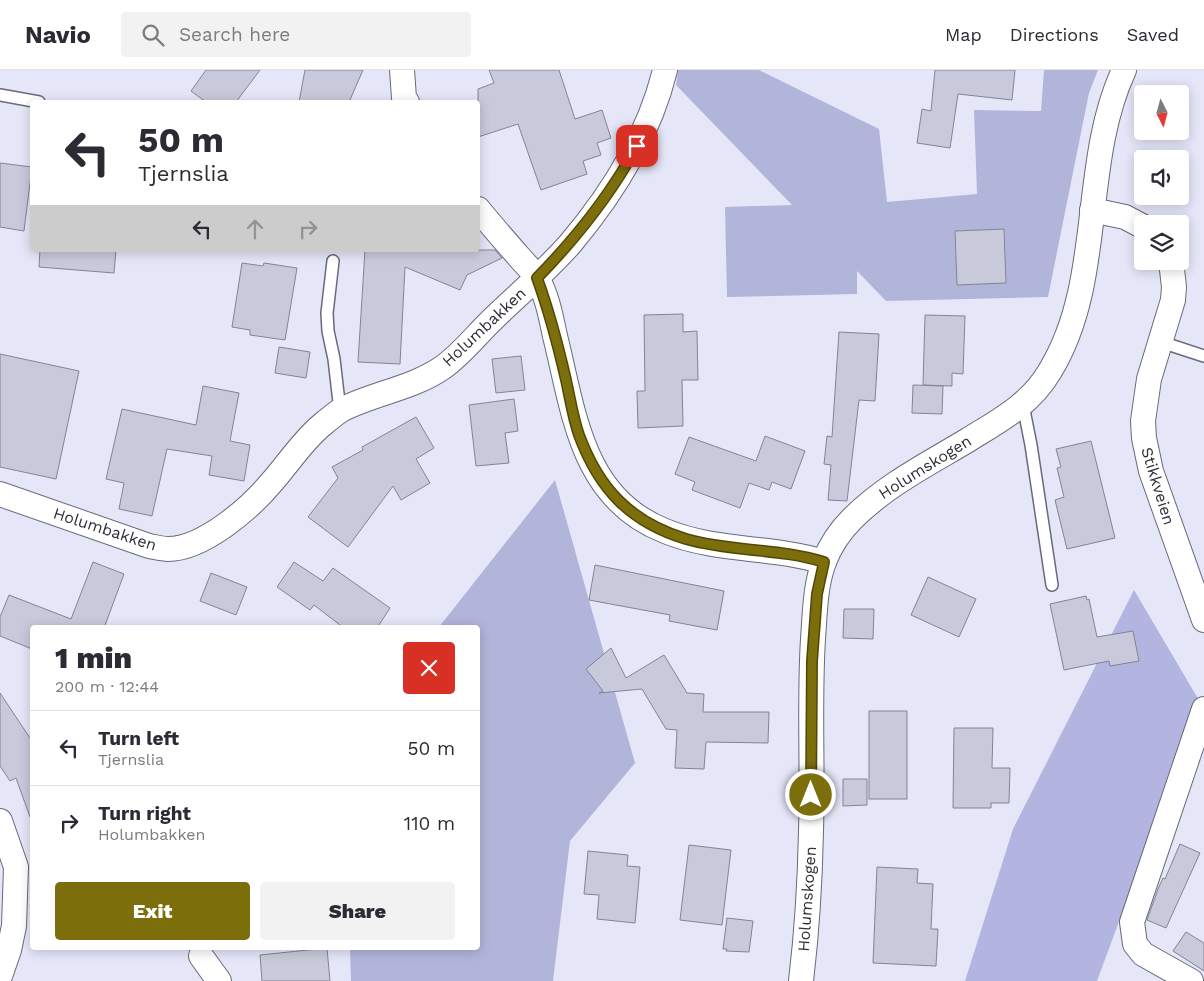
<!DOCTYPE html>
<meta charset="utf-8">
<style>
:root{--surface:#fff;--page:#f2f2f3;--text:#2b2b33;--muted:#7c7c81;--line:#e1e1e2;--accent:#7c6e0b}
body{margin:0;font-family:"Work Sans",sans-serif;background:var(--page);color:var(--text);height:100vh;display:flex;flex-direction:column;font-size:19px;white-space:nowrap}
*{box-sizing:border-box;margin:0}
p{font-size:16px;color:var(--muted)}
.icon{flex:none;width:28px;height:28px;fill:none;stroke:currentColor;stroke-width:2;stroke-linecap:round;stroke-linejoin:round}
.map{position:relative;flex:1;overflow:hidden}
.side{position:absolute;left:30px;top:555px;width:450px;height:325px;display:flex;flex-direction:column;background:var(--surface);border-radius:5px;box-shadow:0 2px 12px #0003}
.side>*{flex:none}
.top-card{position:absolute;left:30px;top:30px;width:450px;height:152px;border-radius:5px;box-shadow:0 2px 12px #0003;background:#fff;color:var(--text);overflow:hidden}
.needle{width:32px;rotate:174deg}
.fabs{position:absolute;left:1134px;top:15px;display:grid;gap:10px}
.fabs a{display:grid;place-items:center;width:55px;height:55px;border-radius:5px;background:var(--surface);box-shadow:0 2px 12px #0003;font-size:25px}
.pin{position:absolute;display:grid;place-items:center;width:42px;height:42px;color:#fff;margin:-21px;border-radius:10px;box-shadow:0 2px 8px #0006}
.me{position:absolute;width:55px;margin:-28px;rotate:0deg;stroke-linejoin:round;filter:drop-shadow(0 0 4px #0008)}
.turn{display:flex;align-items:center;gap:18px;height:105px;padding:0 25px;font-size:22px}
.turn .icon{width:65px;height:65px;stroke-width:2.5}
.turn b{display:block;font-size:35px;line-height:42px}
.lanes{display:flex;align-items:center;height:48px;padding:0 25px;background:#0003;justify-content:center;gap:25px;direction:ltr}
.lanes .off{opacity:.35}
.round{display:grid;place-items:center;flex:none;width:52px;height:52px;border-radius:5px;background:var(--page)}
.overview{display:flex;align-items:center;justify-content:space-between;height:85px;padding:0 25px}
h1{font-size:30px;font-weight:800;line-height:38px}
.button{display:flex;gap:10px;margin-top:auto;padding:10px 25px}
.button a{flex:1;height:58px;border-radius:5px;background:var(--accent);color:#fff;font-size:20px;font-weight:800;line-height:58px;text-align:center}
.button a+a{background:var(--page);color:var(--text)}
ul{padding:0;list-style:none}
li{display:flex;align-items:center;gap:15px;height:75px;padding:0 25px;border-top:1px solid var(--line)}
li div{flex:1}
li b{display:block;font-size:19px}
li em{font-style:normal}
header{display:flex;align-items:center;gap:30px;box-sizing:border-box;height:70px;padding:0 25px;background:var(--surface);border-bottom:1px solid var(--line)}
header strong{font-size:24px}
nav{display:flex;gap:28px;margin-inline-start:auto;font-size:18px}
.search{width:350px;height:45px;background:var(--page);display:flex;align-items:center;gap:12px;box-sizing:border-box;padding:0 18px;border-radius:5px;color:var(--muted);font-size:19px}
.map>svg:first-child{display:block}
.green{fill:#b1b5da}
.forest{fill:#b1b5e0}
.building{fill:#c8cadb;stroke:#828494}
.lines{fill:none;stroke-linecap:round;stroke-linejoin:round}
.lane-casing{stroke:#686a79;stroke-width:14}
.street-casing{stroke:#686a79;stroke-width:26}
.lane{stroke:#fff;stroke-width:11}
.street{stroke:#fff;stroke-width:24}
.route-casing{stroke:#514807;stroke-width:12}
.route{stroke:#7c6e0b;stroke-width:9}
.labels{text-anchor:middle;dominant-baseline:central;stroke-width:4;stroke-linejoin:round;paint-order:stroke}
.street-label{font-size:16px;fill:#2f3037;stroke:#fff}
</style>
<header>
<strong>Navio</strong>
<div class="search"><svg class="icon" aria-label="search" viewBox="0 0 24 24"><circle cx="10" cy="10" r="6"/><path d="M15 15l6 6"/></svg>Search here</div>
<nav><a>Map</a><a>Directions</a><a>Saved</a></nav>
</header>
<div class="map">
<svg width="1204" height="911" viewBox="0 0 1204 911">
<rect width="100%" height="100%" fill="#e5e7f9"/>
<g class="green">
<path d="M678,0H759L879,59L887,132L977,124L974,40L1041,41L1044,0H1098L1089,23L1048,227L886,231L857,201V224L727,227L725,137L792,135L676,15Z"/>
<path d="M555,410L635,693L570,771L553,911H351L350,878H478V558L439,557Z"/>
</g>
<path class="forest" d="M1134,520L1200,632L1097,911H965L1013,759Z"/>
<g class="building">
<path d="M206,0H260L236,32H206L191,21Z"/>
<path d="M305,0H363L349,32H299Z"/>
<path d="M489,0H559L575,49L602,40L611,68L597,73L601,85L583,91L587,104L541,120L518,54L478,67V19L494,13Z"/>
<path d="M935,0H1015L1012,30L958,24L950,78L917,73L922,39L931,41Z"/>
<path d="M0,93L32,97L24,161L0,157Z"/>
<path d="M1004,159L1006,213L957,215L955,161Z"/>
<path d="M40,180H116L114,203L39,197Z"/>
<path d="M365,180H495L502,188L467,205L460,220L405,197L400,294L358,292Z"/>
<path d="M242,193L263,196L264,193L297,198L285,270L250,265V260L232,257Z"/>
<path d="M683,244V262L697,261L698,310H682L683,356L638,358L637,321H645L644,245Z"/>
<path d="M925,245L965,246L963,304L952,303V316L923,315Z"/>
<path d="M839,262L879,264L875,331L859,330L847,431L828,430L831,395L824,394L827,366L832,367Z"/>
<path d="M279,277L310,282L306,308L275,303Z"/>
<path d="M0,284L79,301L56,409L0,397Z"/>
<path d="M521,286L525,320L496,323L492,289Z"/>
<path d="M913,315L943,316L942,344L912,343Z"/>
<path d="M203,316L239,323L230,371L250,375L244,411L209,405L212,386L167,379L152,446L119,439L124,413L106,409L122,339L196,355Z"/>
<path d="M514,329L518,361L505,363L509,393L476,396L469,335Z"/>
<path d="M416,347L434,378L416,389L430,413L401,430L393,416L348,477L308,447L338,408L332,397L363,380L362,377Z"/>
<path d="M765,366L805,381L791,419L772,412L769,420L749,413L740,438L692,420L695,412L675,404L689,367L756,391Z"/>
<path d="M1091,371L1115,468L1067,479L1055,430L1064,427L1057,398L1061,397L1056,379Z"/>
<path d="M93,492L124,504L104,558H32V579L0,566V547L9,525L71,549Z"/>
<path d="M294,492L323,511L333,498L390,538L377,558H344L314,535L310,540L277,517Z"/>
<path d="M595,495L724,521L717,560L669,551L670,545L589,530Z"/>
<path d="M211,503L247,517L236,545L200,531Z"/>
<path d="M928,507L976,529L959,567L911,545Z"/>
<path d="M1086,526L1087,530L1089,529L1097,567L1133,561L1139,591L1110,596L1109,591L1064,600L1050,534Z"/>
<path d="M844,539H874L873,569L843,568Z"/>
<path d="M611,578L626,608L664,585L687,623L704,624L703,642H769L768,673L706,672L704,699L675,698L677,660L666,659L642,619L599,623L603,621L586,599Z"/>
<path d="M0,623L32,671V746L30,747L16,708L10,711L0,696Z"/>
<rect x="869" y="641" width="38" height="88"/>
<path d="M954,658H993L992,698H1010L1009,733H991V738H953Z"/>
<path d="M843,709H867V735L843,736Z"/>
<path d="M1180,774L1200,783L1166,858L1147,850L1158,819L1163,808L1165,809Z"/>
<path d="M689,775L731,780L722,855L680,850Z"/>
<path d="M588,781L628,785L627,796L640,797L635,853L597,849L599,825L584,824Z"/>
<path d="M877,797L918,799L917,813L933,814L931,859H938L936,896L873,893Z"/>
<path d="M727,848L753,851L749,882L726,881L727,879H723Z"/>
<path d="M1186,862L1204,873V901L1173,881Z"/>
<path d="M327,878L330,911H262L260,885Z"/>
</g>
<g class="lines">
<defs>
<g id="lane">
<path d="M0,25L39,32"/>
<path d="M333,191L327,243L328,261L334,289L340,341"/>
<path d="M1161,272L1204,286"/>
<path d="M1023,335L1031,375L1052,515"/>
</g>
<g id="street">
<path d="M402,0L404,28L407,32"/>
<path d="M478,139C492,156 506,172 520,188C525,194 533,201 537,208C547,225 551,247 555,266C574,342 581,428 665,461C716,482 772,476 824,492"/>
<path d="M1092,140L1125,147L1142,156"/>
<path d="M1171,191L1174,217L1173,230L1149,309L1143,351L1144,368L1151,401L1204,550"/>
<path d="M0,424L149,476C155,477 162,479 168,479C203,479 249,439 271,413C288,394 303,370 323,354C329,349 335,344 341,340C374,323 411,319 442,298C462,284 476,265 494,248C519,224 546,201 570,174C613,123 649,66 665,0"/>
<path d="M0,751L16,797L14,856L9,880L0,906"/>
<path d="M201,886L219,911"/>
<path d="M801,911C807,861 810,811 811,761C813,697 809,633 813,569C815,543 815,516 824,492C830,476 840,461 852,449C886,415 928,394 968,370C1000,350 1030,335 1050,301C1105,211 1080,95 1124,0"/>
<path d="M1191,911L1143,884L1135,874L1132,852L1204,639"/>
</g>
</defs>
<use href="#lane" class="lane-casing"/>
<use href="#street" class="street-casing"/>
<use href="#lane" class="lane"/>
<use href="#street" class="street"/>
</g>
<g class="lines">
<defs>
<path id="route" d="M637,76C610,126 577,167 537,208C549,241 558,275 566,310C570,328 573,348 579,365C599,419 630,452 686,469C731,482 779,478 824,492L817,524L812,591L811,725"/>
</defs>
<use href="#route" class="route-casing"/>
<use href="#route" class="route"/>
</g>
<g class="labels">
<g class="street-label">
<text transform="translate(484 257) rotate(-43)">Holumbakken</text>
<text transform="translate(925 397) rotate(-32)">Holumskogen</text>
<text transform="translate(1158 416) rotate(73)">Stikkveien</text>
<text transform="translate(105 459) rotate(18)">Holumbakken</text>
<text transform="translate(807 829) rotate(-86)">Holumskogen</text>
</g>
</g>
</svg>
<div class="fabs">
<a><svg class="needle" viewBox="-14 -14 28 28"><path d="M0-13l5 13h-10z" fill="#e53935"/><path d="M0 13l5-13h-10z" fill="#7c7c81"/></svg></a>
<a><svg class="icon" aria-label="sound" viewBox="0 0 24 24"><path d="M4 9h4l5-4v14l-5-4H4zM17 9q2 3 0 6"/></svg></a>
<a><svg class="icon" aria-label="layers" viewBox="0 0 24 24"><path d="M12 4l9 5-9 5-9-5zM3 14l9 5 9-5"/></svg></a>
</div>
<div class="pin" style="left:637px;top:76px;background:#d93025"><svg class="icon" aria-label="arrive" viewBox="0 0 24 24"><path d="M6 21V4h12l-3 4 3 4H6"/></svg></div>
<svg class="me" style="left:811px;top:725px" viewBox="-20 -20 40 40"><circle r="17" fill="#7c6e0b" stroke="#fff" stroke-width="3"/><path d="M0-11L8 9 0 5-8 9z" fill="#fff"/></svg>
<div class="top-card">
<div class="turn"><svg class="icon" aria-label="left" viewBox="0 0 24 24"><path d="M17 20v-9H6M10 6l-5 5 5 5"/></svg><div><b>50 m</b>Tjernslia</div></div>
<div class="lanes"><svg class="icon" aria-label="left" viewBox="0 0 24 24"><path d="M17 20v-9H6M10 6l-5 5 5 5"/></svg><svg class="icon off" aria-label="ahead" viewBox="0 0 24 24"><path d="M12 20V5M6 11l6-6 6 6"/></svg><svg class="icon off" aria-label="right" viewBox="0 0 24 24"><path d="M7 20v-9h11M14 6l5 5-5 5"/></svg></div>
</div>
<section class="side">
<div class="overview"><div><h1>1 min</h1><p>200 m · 12:44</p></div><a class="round" style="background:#d93025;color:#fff"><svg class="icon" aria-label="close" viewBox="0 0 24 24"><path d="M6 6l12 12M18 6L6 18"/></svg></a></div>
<ul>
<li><svg class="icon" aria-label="left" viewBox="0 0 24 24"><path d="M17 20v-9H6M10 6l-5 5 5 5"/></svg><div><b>Turn left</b><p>Tjernslia</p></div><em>50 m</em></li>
<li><svg class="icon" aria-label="right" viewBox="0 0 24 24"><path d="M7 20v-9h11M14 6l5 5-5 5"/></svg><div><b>Turn right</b><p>Holumbakken</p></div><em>110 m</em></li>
</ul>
<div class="button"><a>Exit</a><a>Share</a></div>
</section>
</div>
